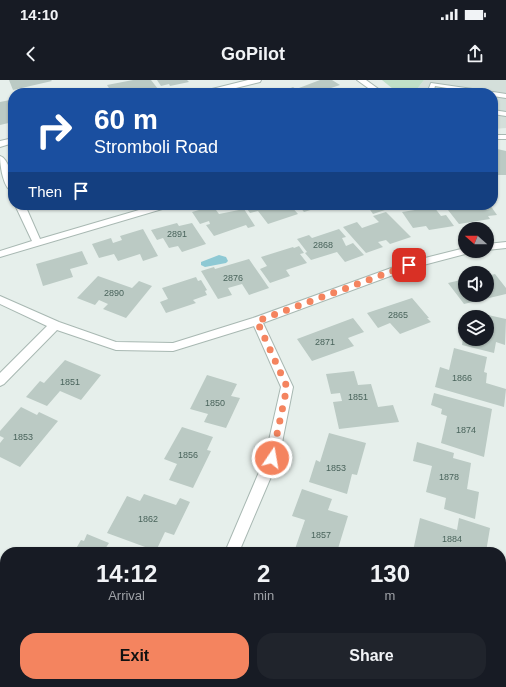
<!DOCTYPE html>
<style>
:root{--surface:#171b24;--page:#20242c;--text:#f1f3f6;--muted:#9ea1a6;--accent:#f4845f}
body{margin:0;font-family:Arial,sans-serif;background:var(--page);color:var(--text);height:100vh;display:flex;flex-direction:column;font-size:15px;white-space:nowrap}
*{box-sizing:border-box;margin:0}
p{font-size:13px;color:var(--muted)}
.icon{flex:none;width:22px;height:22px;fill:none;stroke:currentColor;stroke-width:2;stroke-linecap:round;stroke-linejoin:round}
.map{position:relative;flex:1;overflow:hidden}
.sheet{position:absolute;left:0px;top:467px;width:506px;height:140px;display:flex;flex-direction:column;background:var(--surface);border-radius:16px 16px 0 0;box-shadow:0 1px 3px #0004}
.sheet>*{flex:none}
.hud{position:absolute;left:8px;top:8px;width:490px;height:122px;border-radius:16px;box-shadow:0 1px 3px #0004;background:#1a4fa0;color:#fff;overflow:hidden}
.needle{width:26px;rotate:291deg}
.controls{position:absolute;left:458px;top:142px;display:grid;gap:8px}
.controls a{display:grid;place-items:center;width:36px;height:36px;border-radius:50%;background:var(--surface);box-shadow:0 1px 3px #0004;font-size:20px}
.pin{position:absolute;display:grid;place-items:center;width:34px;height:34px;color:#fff;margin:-17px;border-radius:8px;box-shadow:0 2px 6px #0006}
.me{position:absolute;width:44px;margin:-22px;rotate:12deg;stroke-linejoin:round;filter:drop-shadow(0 0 3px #0008)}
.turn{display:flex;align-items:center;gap:14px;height:84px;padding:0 20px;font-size:18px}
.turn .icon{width:52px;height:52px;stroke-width:2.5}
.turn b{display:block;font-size:28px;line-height:34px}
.then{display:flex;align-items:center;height:38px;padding:0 20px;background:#0003;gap:8px;font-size:15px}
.eta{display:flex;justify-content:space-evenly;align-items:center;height:68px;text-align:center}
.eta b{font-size:24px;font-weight:800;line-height:28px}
.action{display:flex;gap:8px;margin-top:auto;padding:8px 20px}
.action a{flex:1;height:46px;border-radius:16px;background:var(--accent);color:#111;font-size:16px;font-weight:800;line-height:46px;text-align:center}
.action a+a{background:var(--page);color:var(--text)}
.status{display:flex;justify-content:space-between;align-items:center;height:28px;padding:0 20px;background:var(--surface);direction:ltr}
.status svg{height:11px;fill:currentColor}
header{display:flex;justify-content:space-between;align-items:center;height:52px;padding:0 20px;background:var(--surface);font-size:18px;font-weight:800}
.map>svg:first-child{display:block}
.built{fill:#d4dfda}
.green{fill:#bfe0c8}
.water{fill:#8ec9d4}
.building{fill:#bbcac4}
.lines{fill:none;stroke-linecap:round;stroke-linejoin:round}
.service-casing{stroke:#a8b8b2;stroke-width:2}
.minor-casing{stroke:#a8b8b2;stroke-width:2}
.service{fill:#fff;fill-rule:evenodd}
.minor{fill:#fff;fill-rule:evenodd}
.route{stroke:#f4845f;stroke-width:7;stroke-dasharray:0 12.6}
.labels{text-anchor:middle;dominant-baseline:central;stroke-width:3.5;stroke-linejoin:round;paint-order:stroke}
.number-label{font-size:9px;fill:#4a645c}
</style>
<div class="status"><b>14:10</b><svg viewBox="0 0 49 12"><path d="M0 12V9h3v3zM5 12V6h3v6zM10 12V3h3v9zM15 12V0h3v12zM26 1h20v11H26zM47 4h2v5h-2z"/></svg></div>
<header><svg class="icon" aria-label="back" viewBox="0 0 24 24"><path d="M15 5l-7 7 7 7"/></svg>GoPilot<svg class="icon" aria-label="share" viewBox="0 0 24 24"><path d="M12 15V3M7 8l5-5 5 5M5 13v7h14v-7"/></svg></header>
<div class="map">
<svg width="506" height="607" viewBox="0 0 506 607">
<rect width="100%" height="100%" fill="#e6efeb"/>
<path class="built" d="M424,0H506V48L493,49V13H414Z"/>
<path class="green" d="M382,0H424L414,13H398Z"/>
<path class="water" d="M219,175L226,177L228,181L226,183L205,187L201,185V182Z"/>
<g class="building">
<path d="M9,0H51L52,1L13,10Z"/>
<path d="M133,0H151L158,9L141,13H112L107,5Z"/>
<path d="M157,0H187L189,2L170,6L169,4L161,6Z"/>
<path d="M320,0H332L340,5L322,11L319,10L309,13H306L299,8Z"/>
<path d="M293,7L302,13H278Z"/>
<path d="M95,10L96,12L107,10L109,13H83Z"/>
<path d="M10,20L13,27V42L0,45V22Z"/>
<path d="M493,68L506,71V95H493V80H495L493,78Z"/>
<path d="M244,125H290L298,134L268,144L258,131L250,133Z"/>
<path d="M298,125H315L317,128L304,132Z"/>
<path d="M376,125H384L388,129L373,134L368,127Z"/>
<path d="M462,125H490L497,135L488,136L490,139L459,144L448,130L463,127Z"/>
<path d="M213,126L219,134L244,129L255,146L248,148L246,145L214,156L206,145L210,144L209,141L200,144L192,132Z"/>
<path d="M434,127L441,136L446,135L454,146L429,150L426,146L413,148L402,132Z"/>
<path d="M386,132L411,157L390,164L386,160L378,162L383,167L366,173L343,147L357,142L362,148L379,142L373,136Z"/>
<path d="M177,143L179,146L192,143L206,164L182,172L178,166L169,168L163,158L157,160L151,150Z"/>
<path d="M143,149L158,176L143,181L140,174L118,181L114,174L99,178L92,164L111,158L113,163L122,160L120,156Z"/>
<path d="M339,149L346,157L342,158L346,166L353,163L364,175L345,182L337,172L311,180L305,173L307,172L297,159L309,155L312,158Z"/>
<path d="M299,166L304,173L300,174L307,183L286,190L290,196L270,203L260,189L267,186L261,177L293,167L294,168Z"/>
<path d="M82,171L88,184L70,189L73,197L43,206L36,184Z"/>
<path d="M249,179L269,208L249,215L242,204L228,208L232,215L218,219L201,191L214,187L215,189Z"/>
<path d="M495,194L506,208V214L464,224L448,203L465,199V215H487V196Z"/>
<path d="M98,196L132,208L139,201L152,206L126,238L103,229L108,224L99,220L95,225L77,218Z"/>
<path d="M196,197L198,201L201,200L207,210L205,211L207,215L193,220L196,223L166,233L160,222L168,219L162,208Z"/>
<path d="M412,218L429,238H427L431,242L400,254L390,243L378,248L367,233Z"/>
<path d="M488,235L506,239L505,265L496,262L494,273L462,265L464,252L465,259H487Z"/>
<path d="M353,238L364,252L348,258L354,266L312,281L297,259Z"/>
<path d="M454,268L487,277L484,292L487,293L486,303L506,309L504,327L435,307L440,287L449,290Z"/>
<path d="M65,280L101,295L81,320L60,311L47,326L26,317L40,301L44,303Z"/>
<path d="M354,291L358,305L371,304L378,327L393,325L399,342L339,349L333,322L342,321L340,313L331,314L326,294Z"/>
<path d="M207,295L237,304L231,316L240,318L226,348L204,342L208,334L190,329Z"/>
<path d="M434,313L492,329L484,377L441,363L447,336L441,334L442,329L431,325Z"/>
<path d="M21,327L37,335L39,332L58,341L20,387L0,377V363L4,358L0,356V351Z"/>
<path d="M182,347L213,357L207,370L211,371L193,408L169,400L177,384L164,379Z"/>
<path d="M329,353L366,363L357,395L352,394L347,414L309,402L316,380L320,382Z"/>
<path d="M417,362L454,373L453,378L471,383L467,409L479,412L475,439L444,429L446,418L426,412L432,386L413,381Z"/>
<path d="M302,409L332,419L328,430L348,436L337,472H303L295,469L305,440L292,436Z"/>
<path d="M144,414L176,425L180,418L190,422L174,455L165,452L156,471L107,453L127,416L140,421Z"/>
<path d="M420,438L457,450L459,438L490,448L486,472H473L461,468L460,472H408V469L413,471Z"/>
<path d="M87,454L109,463L105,469L112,472H74L81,460L84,461Z"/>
<path d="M5,574V602H50L48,607H0V582Z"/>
<path d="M278,602H294L299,605L300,602H306L315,607H276Z"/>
<path d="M404,602H430L455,605V607H404Z"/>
</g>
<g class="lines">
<defs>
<g id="service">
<path d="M431,3L486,11L489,13H477L435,6L433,13H427Z"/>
<path d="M493,12L506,14V18L493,16V13H491Z"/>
<path d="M493,30L506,32V36L493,34Z"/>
</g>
<g id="minor">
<path d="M248,0H261L260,2L216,13H203L204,11Z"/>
<path d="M357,0H366L384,13H375Z"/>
<rect x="493" y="55" width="13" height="4"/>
<path d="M13,58V63L0,67V61Z"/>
<path d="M0,76C10,79 13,103 13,112C3,109 0,85 0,76Z"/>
<path d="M15,125H25L40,159L156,125H171L169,127L0,177V171L32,161Z"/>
<path d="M506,162V168L487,170V164Z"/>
<path d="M465,168V171H470L469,173L412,188L263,243L293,307L279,378L239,472H225L265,378L281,307L254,246L173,271L116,270L57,250L4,304L0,306V293L47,246L0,224V216L59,242L116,262L173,263L253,238L405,183Z"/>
</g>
</defs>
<use href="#service" class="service-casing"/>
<use href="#minor" class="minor-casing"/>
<use href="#service" class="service"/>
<use href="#minor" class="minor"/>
</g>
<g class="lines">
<path class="route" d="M272,378L287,307L257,241L409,185"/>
</g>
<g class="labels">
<g class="number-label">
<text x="177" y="154">2891</text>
<text x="323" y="165">2868</text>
<text x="233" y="198">2876</text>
<text x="114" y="213">2890</text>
<text x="398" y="235">2865</text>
<text x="325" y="262">2871</text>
<text x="462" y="298">1866</text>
<text x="70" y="302">1851</text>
<text x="358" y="317">1851</text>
<text x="215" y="323">1850</text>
<text x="466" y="350">1874</text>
<text x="23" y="357">1853</text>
<text x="188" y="375">1856</text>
<text x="336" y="388">1853</text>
<text x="449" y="397">1878</text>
<text x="148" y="439">1862</text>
<text x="321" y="455">1857</text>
<text x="452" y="459">1884</text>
</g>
</g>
</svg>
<div class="controls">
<a><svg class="needle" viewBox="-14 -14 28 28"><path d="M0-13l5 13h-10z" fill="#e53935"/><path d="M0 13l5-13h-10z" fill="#9ea1a6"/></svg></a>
<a><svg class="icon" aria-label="sound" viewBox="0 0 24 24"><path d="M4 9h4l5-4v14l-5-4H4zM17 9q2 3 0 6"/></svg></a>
<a><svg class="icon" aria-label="layers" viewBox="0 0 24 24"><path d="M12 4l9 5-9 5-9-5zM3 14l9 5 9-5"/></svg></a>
</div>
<div class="pin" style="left:409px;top:185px;background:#d93025"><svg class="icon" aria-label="arrive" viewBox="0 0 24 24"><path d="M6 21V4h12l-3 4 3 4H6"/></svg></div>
<svg class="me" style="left:272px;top:378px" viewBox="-20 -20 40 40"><circle r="17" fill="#f4845f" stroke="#fff" stroke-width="3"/><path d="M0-11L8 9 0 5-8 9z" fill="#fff"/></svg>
<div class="hud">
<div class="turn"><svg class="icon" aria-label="right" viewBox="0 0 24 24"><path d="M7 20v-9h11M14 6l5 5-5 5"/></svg><div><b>60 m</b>Stromboli Road</div></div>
<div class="then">Then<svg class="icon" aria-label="arrive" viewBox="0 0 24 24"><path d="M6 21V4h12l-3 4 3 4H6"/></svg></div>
</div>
<section class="sheet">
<div class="eta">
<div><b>14:12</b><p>Arrival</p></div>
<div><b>2</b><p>min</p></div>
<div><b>130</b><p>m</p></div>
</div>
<div class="action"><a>Exit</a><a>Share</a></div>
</section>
</div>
